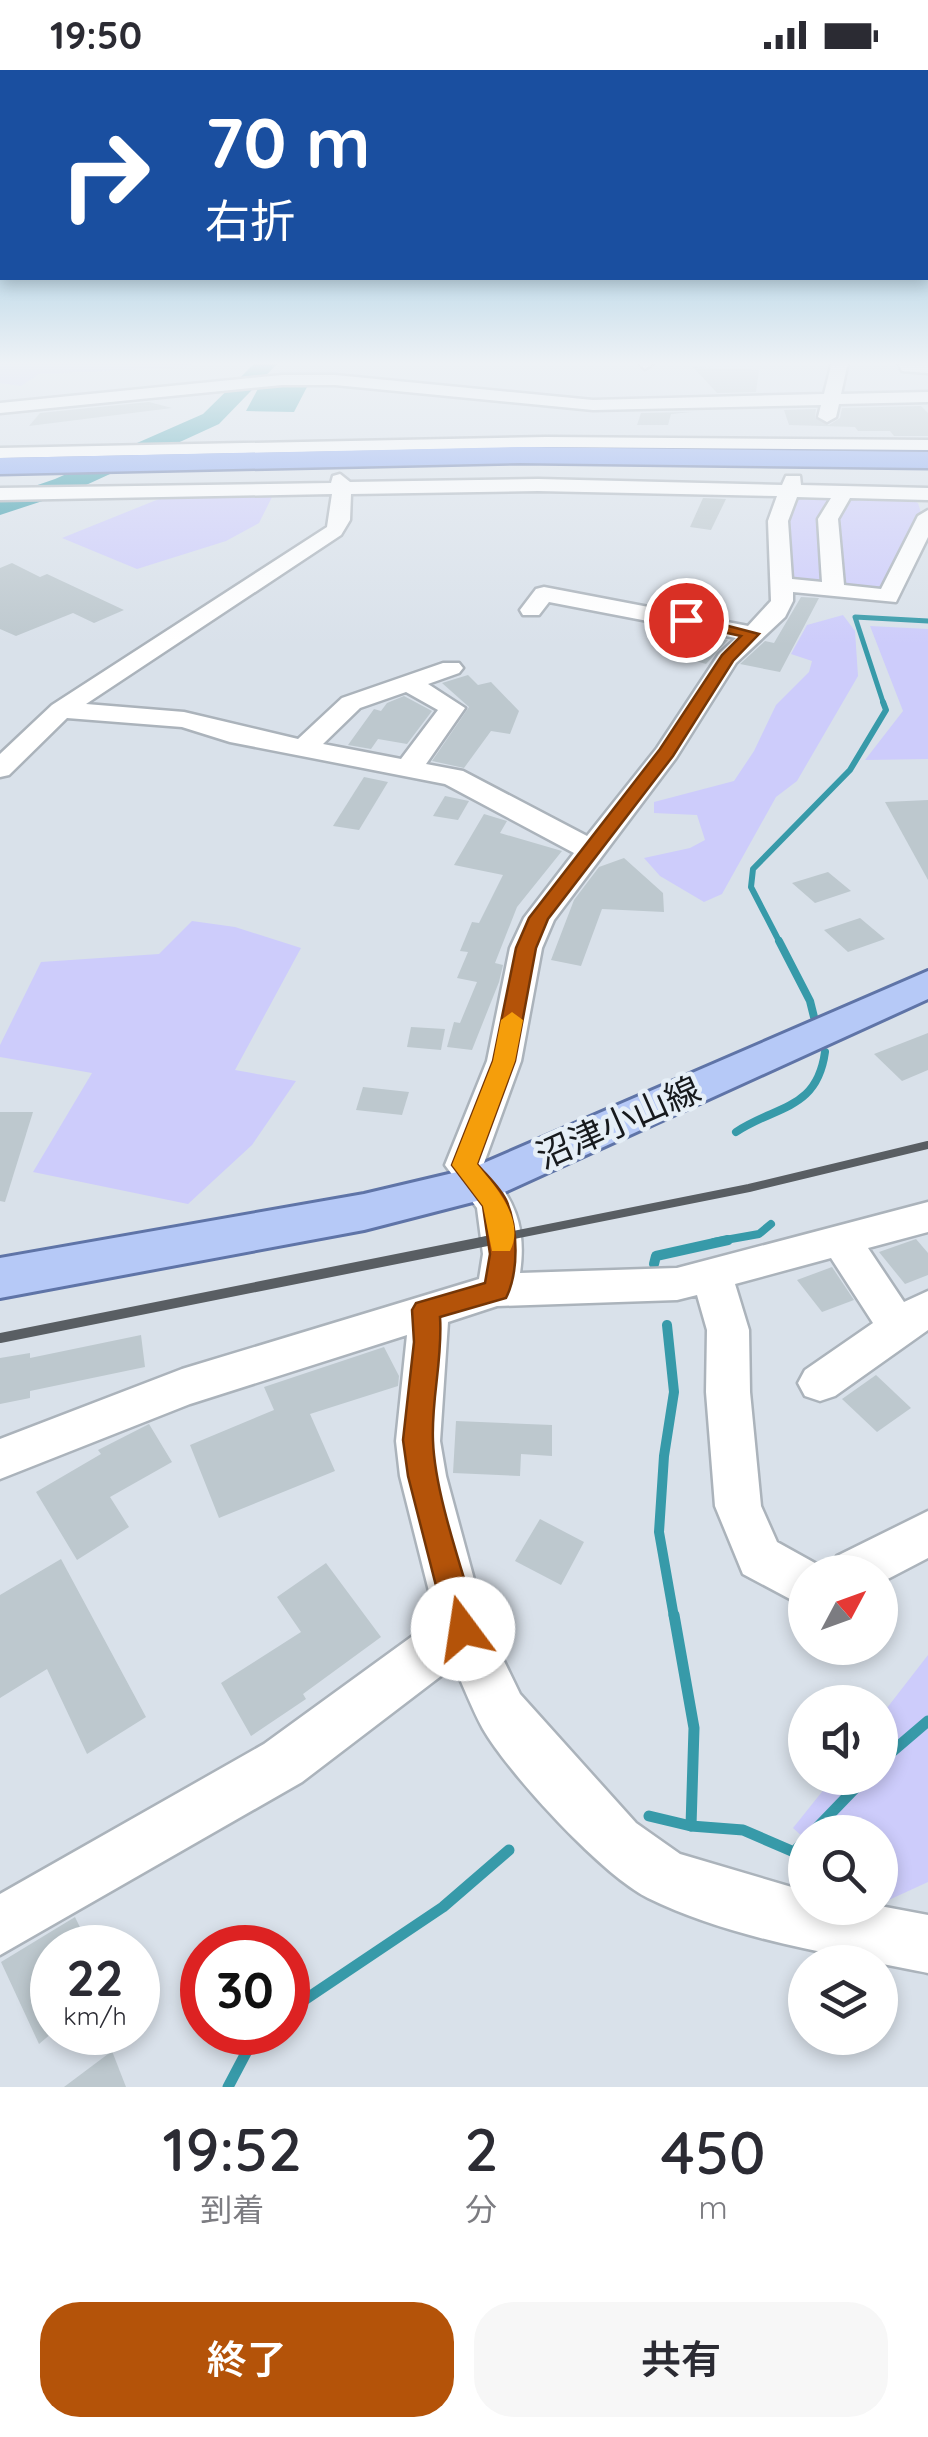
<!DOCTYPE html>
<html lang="ja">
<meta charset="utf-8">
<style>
:root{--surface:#fff;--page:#f7f7f7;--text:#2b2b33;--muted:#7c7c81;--accent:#b45309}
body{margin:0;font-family:Quicksand,"Noto Sans JP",sans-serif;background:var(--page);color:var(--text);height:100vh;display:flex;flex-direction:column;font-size:38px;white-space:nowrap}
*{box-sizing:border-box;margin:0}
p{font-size:32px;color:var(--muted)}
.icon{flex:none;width:55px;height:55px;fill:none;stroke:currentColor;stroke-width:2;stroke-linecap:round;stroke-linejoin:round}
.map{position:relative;height:2017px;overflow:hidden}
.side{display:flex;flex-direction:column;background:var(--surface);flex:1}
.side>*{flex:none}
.hud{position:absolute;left:0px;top:0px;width:930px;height:210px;box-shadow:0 5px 15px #0003;background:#1a4fa0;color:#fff;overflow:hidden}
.needle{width:65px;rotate:49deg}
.fabs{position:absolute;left:788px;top:1485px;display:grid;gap:20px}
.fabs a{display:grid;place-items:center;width:110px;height:110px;border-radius:50%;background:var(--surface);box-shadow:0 5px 15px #0003;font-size:50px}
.speed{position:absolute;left:30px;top:1855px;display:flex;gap:20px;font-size:50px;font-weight:700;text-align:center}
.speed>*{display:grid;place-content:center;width:130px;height:130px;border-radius:50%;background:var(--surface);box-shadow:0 5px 15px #0003;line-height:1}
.speed small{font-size:25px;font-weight:400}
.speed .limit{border:15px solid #d22;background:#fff;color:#111}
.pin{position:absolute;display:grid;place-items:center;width:85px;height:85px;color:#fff;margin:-42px;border:5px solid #fff;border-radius:50%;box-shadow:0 2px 10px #0007}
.me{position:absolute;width:110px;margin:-55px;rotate:346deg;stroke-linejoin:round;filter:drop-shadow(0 0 8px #0008)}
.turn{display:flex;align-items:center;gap:35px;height:210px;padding:0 40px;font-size:45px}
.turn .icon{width:130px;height:130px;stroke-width:2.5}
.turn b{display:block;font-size:70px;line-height:85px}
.eta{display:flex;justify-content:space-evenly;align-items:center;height:170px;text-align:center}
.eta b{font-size:60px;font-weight:600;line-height:70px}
.primary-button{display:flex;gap:20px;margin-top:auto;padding:20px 40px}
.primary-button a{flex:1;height:115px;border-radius:40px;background:var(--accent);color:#fff;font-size:40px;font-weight:600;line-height:115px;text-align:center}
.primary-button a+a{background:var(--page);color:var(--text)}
.status{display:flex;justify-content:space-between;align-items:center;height:70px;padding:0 50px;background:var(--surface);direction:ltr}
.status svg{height:28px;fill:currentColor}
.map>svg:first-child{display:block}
.green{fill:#cdccfb}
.water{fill:#379aa9}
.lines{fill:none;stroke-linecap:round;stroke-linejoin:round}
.stream-far4{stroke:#379aa9;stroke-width:5}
.stream-far3{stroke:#379aa9;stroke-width:6}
.stream-far2{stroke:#379aa9;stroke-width:8}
.stream-far1{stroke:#379aa9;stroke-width:10}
.stream{stroke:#379aa9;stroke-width:11}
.river{fill:#379aa9;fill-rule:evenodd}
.building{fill:#bdc8ce}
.minor-casing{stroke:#abb3bb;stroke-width:5}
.major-casing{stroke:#5f74a7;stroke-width:6}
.highway-casing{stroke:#5f74a7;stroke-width:5}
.minor{fill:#fff;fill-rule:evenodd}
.major{fill:#b6c9f7;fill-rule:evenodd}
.highway{fill:#86a5f2;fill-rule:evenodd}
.rail-far1{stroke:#595e63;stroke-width:8}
.rail{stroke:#595e63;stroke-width:10}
.route{fill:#b45309;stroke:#753606;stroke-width:2.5}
.slow{fill:#f59e0b}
.labels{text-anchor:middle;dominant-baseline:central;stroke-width:9;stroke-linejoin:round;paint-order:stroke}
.street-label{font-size:35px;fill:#171a1d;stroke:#e6eff7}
</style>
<div class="status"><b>19:50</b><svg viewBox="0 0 49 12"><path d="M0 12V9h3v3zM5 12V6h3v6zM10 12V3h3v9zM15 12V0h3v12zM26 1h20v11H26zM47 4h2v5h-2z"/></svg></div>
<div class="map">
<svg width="928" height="2017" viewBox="0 0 928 2017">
<rect width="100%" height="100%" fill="#d9e1ea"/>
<g class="green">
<path d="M0,292H194L188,297L39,304L21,316L0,313Z"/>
<path d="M793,424L832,428L826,513L799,512L790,508L785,451Z"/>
<path d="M854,426L909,429L918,433L921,443L884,520L875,522L841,515L836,450L845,429Z"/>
<path d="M164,427H272L259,453L226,471L137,499L62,468Z"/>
<path d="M843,545L855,561L858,606L797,711L776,727L722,824L704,832L660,806L644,788L690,778L705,770L697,745L654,743V732L734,711L754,681L776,635L809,602L812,591L791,584L807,555Z"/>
<path d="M870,556L928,559V689L865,690L903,641Z"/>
<path d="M192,851L235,857L301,878L235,1000L296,1011L252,1075L188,1134L33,1102L92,1003L0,987V975L41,892L159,884Z"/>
<path d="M928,1585V1812L880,1834V1762H805V1769L793,1758L833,1708H880V1647Z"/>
</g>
<path class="water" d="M260,315L307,317L294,342L246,341Z"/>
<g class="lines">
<path class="stream-far4" d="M884,635L855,547L928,551"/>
<path class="stream-far3" d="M780,873L751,817L753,799L850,700L886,640L883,632"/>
<g class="stream-far2">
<path d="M779,871L810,931L814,947"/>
<path d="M736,1062C777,1035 817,1040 825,982"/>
<path d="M714,1172L759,1164L771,1154"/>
</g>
<g class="stream-far1">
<path d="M654,1194L656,1186L728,1170"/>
<path d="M667,1255L674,1322L664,1386L659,1462L674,1547"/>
</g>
<g class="stream">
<path d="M674,1545L694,1658L691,1756"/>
<path d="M880,1692L928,1651"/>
<path d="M649,1746L691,1756L743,1760L794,1782L805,1770"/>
<path d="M813,1762L865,1708"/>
<path d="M288,1941L443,1837L509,1780"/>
<path d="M228,2017L257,1962"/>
</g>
<path class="river" d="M256,292H279L219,354L73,421L0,445V428L55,409L203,344Z"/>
</g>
<g class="building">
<path d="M693,297L759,300L756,322L717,323Z"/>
<path d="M149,332L172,338L29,356L40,343Z"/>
<path d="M921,336L928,343V366H894L890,361H858L855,357L789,355L784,340L816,339L815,348L829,355L840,348L842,338Z"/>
<path d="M692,342L671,344L668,355H637L641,343Z"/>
<path d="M703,428L726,429L711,460L690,457Z"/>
<path d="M12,493L40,507L47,504L124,540L94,553L73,543L16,566L0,559V498Z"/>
<path d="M801,527L819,528L780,602L740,594L765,571L774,573Z"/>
<path d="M701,565L728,570L706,594L679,586Z"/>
<path d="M468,605L478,615L491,612L519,641L510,664L491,661L464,698L432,691L469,637L442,613Z"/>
<path d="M404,626L432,641L407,674L378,669L371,679L348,675L374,639L381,641L387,633Z"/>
<path d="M364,707L388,712L359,760L333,756Z"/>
<path d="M445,726L469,731L458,750L433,746Z"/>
<path d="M928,730V810L885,732Z"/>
<path d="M484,744L507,751L500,763L562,781L517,837L495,893L503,895L499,912L472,980L447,977L454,952L460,953L477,912L457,908L468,882L460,881L472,852L479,853L503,805L454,795Z"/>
<path d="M624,788L663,823L664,842L602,839L581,896L551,890L574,830L599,797Z"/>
<path d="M828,802L851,821L815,833L792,813Z"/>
<path d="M860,848L885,869L848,882L824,860Z"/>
<path d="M411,957L445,959L441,980L407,977Z"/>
<path d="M928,963V1000L902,1011L874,984Z"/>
<path d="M363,1017L409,1022L402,1045L356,1040Z"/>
<path d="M0,1042H33L5,1132L0,1131Z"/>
<path d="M916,1169L928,1183V1205L905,1214L879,1182Z"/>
<path d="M832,1197L854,1230L822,1242L797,1210Z"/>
<path d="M141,1265L145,1297L30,1321V1328L0,1334V1288L30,1283V1288Z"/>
<path d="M384,1277L399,1306L398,1316L310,1344L335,1401L219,1448L190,1375L274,1340L264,1317Z"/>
<path d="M876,1305L911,1338L877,1362L842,1329Z"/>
<path d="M456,1351L552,1355V1386L521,1384L520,1406L453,1403Z"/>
<path d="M149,1354L172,1392L110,1427L129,1457L77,1490L36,1422L101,1384L98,1380Z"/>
<path d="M540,1449L584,1472L561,1515L515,1491Z"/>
<path d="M61,1489L146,1647L87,1684L47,1599L0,1628V1525Z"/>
<path d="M326,1493L381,1567L303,1624L306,1629L251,1666L221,1613L301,1562L277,1527Z"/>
<path d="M75,1847L90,1878H52V1963L39,1974L1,1892Z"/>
<path d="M112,1981L126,2017H64Z"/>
</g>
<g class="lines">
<defs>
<g id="minor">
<path d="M638,292H655L645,299Z"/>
<path d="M832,292H848L841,324L928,322V332L839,334L836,347L827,352L818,347L821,335L593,340L335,315H282L0,343V333L282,305H335L593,330L824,324Z"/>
<path d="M898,292L928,293V303L902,301Z"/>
<path d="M546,367L928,370V380L546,377L0,388V378Z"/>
<path d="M340,404L350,412L538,409L782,415L786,406H800L801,415L928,418V430L850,428L838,449L844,515L881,519L918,446L928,440V467L896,532L793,522V531L785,547L736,593L676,688L554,850L542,878L521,991L484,1093C513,1128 527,1155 520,1203L677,1198L928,1132V1162L868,1178L904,1232L928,1221V1260L835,1326L820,1331L805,1326L798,1313L805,1300L873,1253L831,1188L735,1214L749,1260L750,1322L761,1436L777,1472L822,1497L824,1502H805V1537L743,1504L715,1436L706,1322L707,1260L697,1225L677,1230L497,1236L448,1252L440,1371L446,1406L486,1554L520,1624L636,1753L680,1784L805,1821V1838L880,1836L928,1845V1903C838,1885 731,1869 648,1828C602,1805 509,1704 483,1659C472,1639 464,1617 454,1596L302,1712L0,1885V1824L264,1674L436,1549L400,1406L396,1371L407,1265L190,1334L0,1409V1369L182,1299L479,1209L483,1184L477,1138L445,1095L487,991L510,878L524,848L574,783L445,714L230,672L182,657L67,648L9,705L0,707V684L52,635L327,457L332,424L0,430V418L331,413L333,406ZM538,421L777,426L768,451L771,531L748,556L544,517L536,519L520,540L523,545H539L549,532L736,568L719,584L657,678L587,766L463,701L426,694L465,638L428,614L459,603L463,598L459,593H443L342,628L298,669L184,642L86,634L341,465L350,450L351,424ZM797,427L831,428L818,449L822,512L792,509L788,451ZM406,622L438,640L401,689L323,674L360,638Z"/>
<path d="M928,1441V1488L880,1513V1502H830L837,1486Z"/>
</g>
<path id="major" d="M928,901V929L496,1126L364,1160L0,1228V1188L364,1124L470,1099Z"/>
<path id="highway" d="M520,377L928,382V398L520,393L0,404V388Z"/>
</defs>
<use href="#minor" class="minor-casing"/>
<use href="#major" class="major-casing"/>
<use href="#highway" class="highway-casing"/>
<use href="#minor" class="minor"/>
<use href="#major" class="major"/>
<use href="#highway" class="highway"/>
<path class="rail-far1" d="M479,1172L749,1118L928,1075"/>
<path class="rail" d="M0,1268L492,1170"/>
</g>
<linearGradient id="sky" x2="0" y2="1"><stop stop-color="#61aacf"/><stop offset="0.51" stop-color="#eef2f6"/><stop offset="1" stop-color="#eef2f6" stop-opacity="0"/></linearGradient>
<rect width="928" height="575" fill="url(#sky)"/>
<path class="route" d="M686,545L759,564L733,591L673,686L548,849L536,878L515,991L477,1094C486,1105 501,1118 507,1132C518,1159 519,1202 506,1228L440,1247C443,1289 431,1329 433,1371C435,1426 464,1504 479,1559L474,1570L463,1575L451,1570L447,1559L408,1406L403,1370L414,1272L412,1240L416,1233L485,1213L490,1184L483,1136L452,1095L493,991L516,878L529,848L660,679L722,585L741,566L681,553L679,550Z"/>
<path class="slow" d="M512,942L523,950L515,991L477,1094C495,1116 526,1150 510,1181H492L483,1136L452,1095L493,991L501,950Z"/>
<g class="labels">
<g class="street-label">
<text transform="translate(618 1052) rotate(-24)">沼津小山線</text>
</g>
</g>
</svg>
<div class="fabs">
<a><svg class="needle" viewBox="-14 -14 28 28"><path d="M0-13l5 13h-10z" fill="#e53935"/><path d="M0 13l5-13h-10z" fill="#7c7c81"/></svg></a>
<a><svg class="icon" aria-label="sound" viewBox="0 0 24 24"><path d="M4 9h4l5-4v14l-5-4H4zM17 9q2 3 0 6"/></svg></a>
<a><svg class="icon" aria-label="search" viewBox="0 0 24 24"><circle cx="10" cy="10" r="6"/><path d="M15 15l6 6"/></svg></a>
<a><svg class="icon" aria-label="layers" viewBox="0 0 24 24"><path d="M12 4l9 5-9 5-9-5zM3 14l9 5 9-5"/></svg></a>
</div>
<div class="speed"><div>22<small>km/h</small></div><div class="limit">30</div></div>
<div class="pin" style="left:686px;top:550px;background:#d93025"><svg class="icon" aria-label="arrive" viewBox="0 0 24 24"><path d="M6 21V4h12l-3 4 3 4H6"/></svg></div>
<svg class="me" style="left:463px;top:1559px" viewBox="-20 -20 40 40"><circle r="19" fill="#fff"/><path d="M0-13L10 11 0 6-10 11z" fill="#b45309"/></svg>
<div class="hud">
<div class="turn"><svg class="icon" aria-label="right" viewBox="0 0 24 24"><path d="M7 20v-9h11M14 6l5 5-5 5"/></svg><div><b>70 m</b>右折</div></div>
</div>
</div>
<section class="side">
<div class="eta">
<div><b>19:52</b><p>到着</p></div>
<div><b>2</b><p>分</p></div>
<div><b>450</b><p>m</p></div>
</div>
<div class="primary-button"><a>終了</a><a>共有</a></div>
</section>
